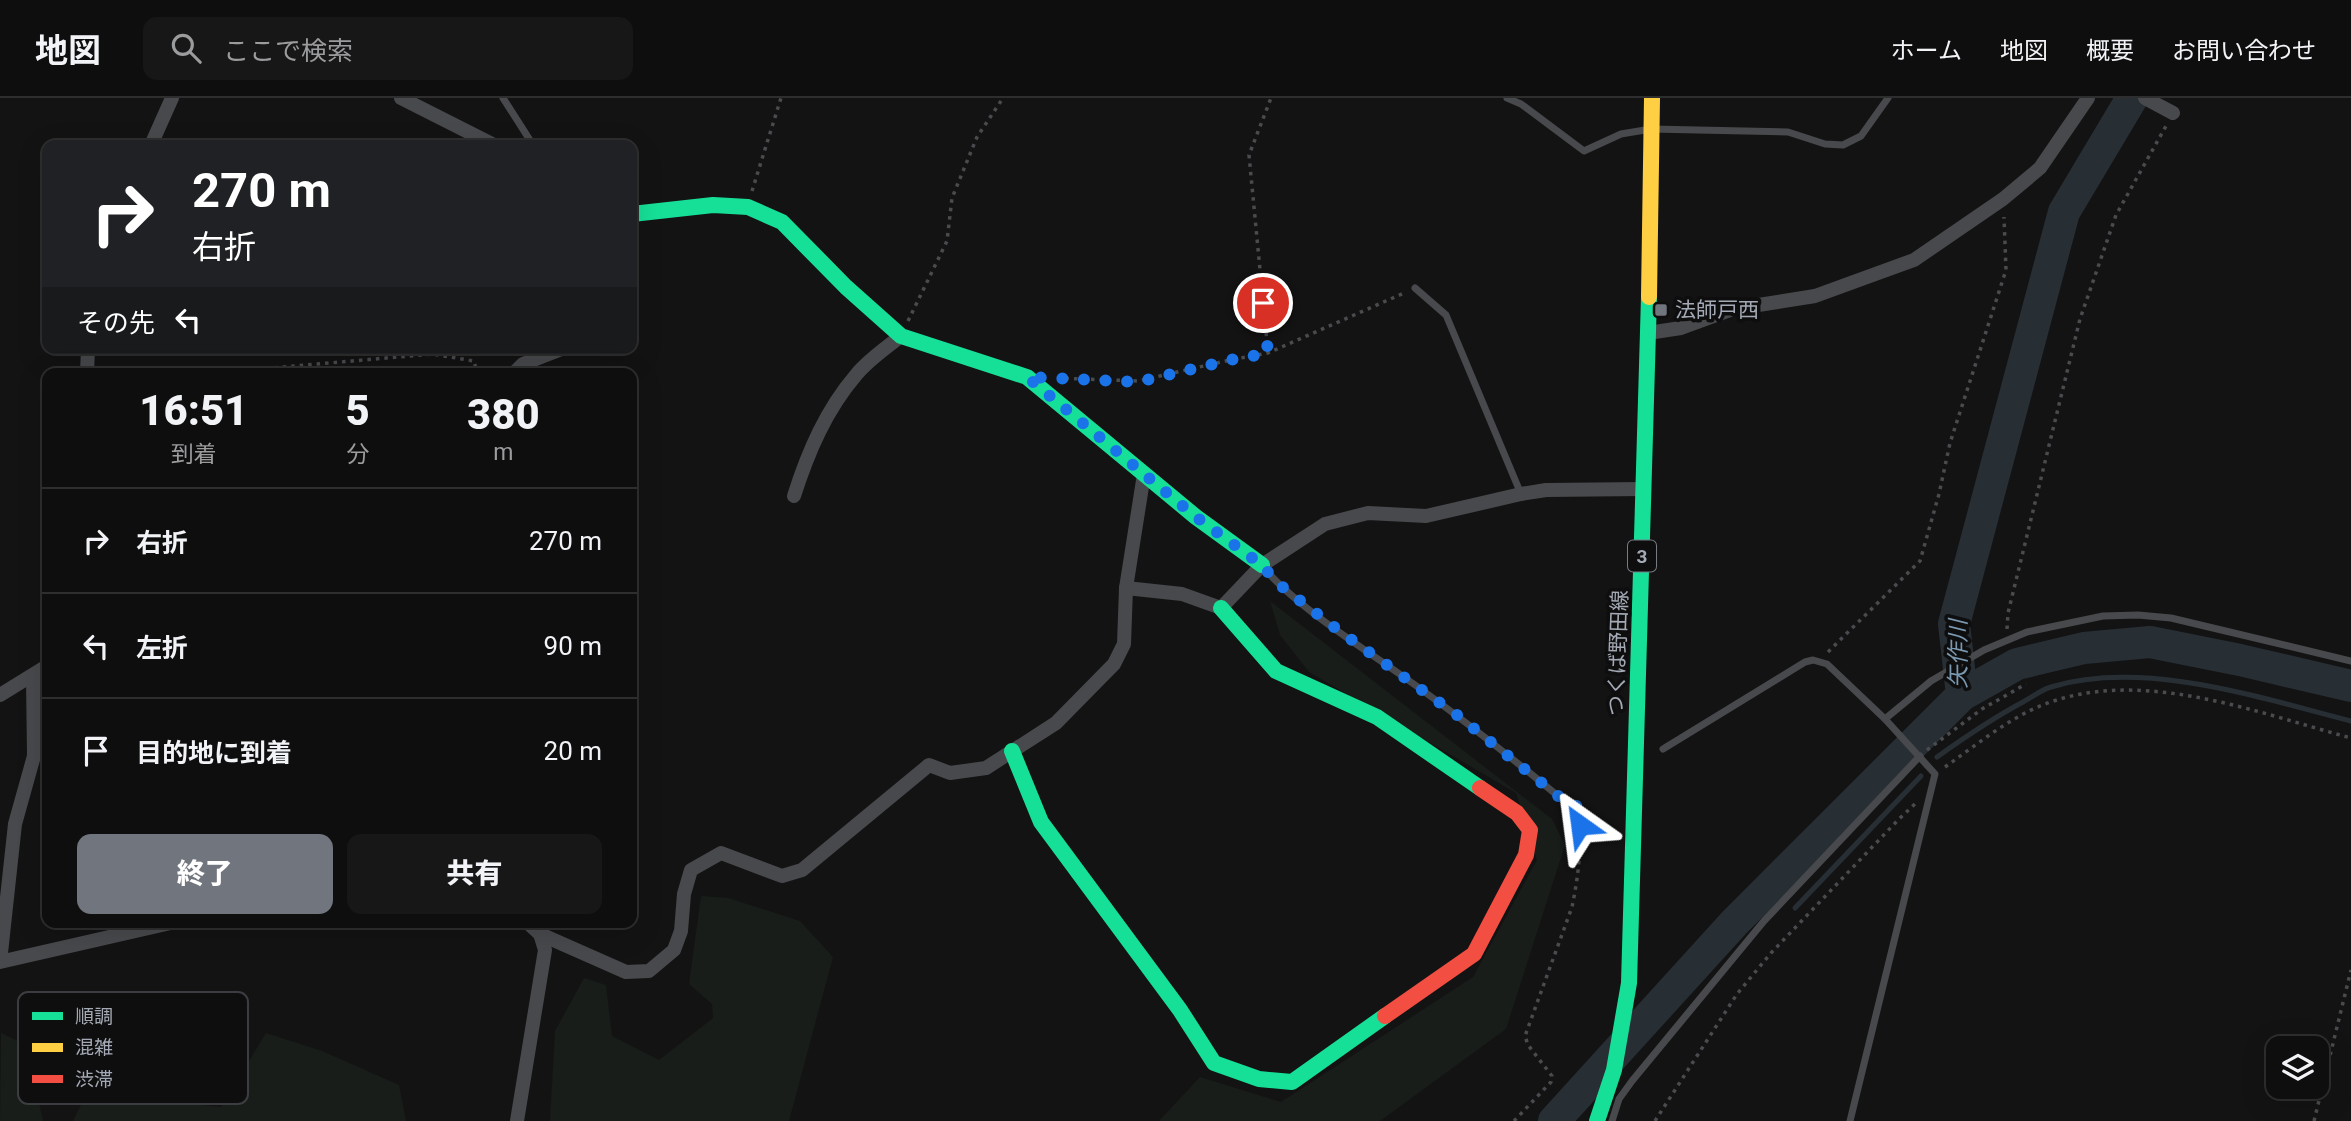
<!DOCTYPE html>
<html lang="ja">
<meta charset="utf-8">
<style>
:root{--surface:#0e0e0f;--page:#171718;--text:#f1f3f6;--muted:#9b9c9e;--line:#2e2e2f;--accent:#71757d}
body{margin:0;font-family:Roboto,"Noto Sans JP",sans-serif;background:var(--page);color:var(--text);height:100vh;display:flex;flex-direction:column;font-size:26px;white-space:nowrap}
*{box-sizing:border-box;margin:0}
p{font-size:23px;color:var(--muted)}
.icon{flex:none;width:38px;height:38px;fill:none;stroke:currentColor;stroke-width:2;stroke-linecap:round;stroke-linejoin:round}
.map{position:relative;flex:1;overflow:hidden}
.drawer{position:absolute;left:42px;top:270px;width:595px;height:560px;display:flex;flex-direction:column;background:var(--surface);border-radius:14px;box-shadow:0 7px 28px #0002,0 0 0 2px var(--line)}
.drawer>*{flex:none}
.top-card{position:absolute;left:42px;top:42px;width:595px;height:214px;border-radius:14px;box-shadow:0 7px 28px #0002,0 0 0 2px var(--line);background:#202124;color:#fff;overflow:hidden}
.tools{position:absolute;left:2266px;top:938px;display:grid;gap:14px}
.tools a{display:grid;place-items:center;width:63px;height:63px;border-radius:14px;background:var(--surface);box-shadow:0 7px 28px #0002,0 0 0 2px var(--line);font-size:35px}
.pin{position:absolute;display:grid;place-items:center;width:60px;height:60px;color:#fff;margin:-30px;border:4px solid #fff;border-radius:50%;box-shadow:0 2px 7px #0007}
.me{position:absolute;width:77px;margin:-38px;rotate:329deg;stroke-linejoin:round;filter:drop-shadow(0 0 5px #0008)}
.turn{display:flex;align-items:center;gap:24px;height:147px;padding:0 35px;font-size:32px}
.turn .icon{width:91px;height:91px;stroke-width:2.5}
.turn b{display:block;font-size:49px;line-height:60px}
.then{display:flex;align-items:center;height:66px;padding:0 35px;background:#0003;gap:14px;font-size:26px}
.eta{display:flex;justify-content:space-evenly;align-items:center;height:119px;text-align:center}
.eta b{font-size:42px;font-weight:800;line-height:49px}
.button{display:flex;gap:14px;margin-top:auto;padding:14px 35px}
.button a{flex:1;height:80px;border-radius:14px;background:var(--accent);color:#fff;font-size:28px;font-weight:800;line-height:80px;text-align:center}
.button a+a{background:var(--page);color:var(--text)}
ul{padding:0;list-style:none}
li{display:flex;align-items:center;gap:21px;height:105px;padding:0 35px;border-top:2px solid var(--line)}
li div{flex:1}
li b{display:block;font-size:26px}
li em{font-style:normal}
header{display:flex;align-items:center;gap:42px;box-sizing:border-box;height:98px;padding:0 35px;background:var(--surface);border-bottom:2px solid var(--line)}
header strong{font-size:33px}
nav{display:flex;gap:38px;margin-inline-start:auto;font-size:24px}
.search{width:490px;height:63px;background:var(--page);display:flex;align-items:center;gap:18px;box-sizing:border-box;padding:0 24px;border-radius:14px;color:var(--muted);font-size:26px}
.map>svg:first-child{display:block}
.green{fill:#181d19}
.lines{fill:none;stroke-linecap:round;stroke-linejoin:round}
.stream{stroke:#272f35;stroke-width:5}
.river{stroke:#272f35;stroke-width:32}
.path{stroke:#494b4e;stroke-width:3.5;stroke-dasharray:3.5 5;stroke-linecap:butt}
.lane{stroke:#48494c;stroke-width:7}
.street{stroke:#48494c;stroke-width:14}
.fast{stroke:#16e098;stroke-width:16}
.slow{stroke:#ffcf43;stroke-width:16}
.jam{stroke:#f24e42;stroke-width:16}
.route{stroke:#1a73e8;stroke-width:12;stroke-dasharray:0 21.6}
.poi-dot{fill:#71757d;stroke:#0e0e0f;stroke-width:2.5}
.labels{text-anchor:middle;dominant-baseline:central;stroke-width:7;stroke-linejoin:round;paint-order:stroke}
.shield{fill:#0e0e0f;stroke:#777b83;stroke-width:2}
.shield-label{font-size:19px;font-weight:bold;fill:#a4aab5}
.poi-label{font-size:21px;fill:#a4aab5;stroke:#0e0e0f;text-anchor:start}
.street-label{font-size:21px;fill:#a4aab5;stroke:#0e0e0f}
.water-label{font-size:23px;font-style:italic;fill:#7b99b1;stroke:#0e0e0f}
.key{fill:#0e0e0f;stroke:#3b3d41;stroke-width:2}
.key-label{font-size:19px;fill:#a4aab5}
</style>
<header>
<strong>地図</strong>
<div class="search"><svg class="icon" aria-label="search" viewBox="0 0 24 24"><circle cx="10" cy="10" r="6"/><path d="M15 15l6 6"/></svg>ここで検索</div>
<nav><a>ホーム</a><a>地図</a><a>概要</a><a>お問い合わせ</a></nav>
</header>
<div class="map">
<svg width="2351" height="1023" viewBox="0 0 2351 1023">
<rect width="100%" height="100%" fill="#131314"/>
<g class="green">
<path d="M1270,503L1552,721L1565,747L1506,931L1380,1023H1159L1200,979L1281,1004L1473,879L1537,762L1516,695L1309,574L1280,537Z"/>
<path d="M701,798L728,800L800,823L833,859L789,1023H550L555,933L584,880L606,887L612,938L659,962L713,920L712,906L689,886Z"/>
<path d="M1,935L26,947L43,1023H0Z"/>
<path d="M266,935L322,953L399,987L406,1023H73L102,965C140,1005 169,1003 221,1009Z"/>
</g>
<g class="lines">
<g class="stream">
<path d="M1937,659C1965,639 1993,620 2023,604C2032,599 2041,592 2051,589C2143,561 2261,600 2351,623"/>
<path d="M1795,810L1921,678"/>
</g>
<g class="river">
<path d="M1962,597L2017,566L2084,550L2150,544L2240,562L2351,588"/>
<path d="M1554,1023L1734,825L1962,597L1954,526L2064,114L2132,0"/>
</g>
<g class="path">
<path d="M752,93L781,0"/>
<path d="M908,223L947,143L952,100L977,39L1003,0"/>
<path d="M1268,255L1249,57L1271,0"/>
<path d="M215,275L432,256L474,263L477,275"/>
<path d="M1057,280L1138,283L1230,262L1268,255L1404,195"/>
<path d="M2007,531L2008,515L2080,221L2116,117L2166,28"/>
<path d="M1828,554L1920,463L1939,396L1950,345L2006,172L2004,119"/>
<path d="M1927,652L1982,611L2026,586"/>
<path d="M1945,669C1972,650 1999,628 2029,613C2129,564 2251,613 2351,640"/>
<path d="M1514,1023L1551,984L1552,978L1528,947L1525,938L1572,809C1578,780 1583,744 1578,715"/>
<path d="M1655,1023L1737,896L1771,855L1899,721L1916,705"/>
<path d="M2314,1023L2351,872"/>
</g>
<g class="lane">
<path d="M503,0L533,47"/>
<path d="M1507,0L1521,6L1584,53L1621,36L1651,31L1788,34L1825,46L1843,47L1861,38L1888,0"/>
<path d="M1415,190L1446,217L1521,396"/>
<path d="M1262,468C1298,510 1356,545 1401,577C1455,615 1507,656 1558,698L1576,706"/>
<path d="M1885,621L1931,583L1984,552L2027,534L2103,518L2138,517L2171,520L2351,563"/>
<path d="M1663,651L1805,564L1813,562L1827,566L1885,621L1935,676L1850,1023"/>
<path d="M1612,1023L1619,1001L1632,983L1764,823L1920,658"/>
</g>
<g class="street">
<path d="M401,0L494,47"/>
<path d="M2145,0L2173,15"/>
<path d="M151,47L172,0"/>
<path d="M1648,235L1681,230L1733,211L1815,198L1914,162L2003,101L2040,70L2088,0"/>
<path d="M87,275L88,250"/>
<path d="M514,275L523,266L564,250"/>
<path d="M794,398C808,354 826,312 856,277C868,262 886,250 901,238"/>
<path d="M1126,490L1182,496L1221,510L1262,467L1325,426L1368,415L1426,418L1521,396L1546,392L1644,391"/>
<path d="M33,578L34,658L15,726L0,864L175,824"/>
<path d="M0,597L47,568"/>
<path d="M540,836L626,874L649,873L674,852L681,833L684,796L691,772L721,755L782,778L802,772L929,667L950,675L986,670L1056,625L1114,566L1124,546L1126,490L1144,376"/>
<path d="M517,1023L545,852L540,836L527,824"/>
</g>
<g class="fast">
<path d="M632,116L713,107L748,109L782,124L846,189L901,238L1027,279L1196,419L1262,467"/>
<path d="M1221,510L1276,573L1377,619L1480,690"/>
<path d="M1012,653L1041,724L1180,912L1214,965L1259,981L1292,984L1385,918"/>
<path d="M1597,1023L1614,972L1629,885L1649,199"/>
</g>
<path class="slow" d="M1649,199L1652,0"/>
<path class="jam" d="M1385,918L1474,856L1526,757L1530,732L1517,715L1480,690"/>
</g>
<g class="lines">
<path class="route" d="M1263,205L1268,255L1230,262L1138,284L1027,279L1196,419L1262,467L1276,484L1338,532L1457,617L1558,698L1576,706L1580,727"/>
</g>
<rect class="poi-dot" x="1654" y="205" width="14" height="14" rx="3.5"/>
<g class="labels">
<rect class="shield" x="1628" y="442.5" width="28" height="31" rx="5"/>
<g class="shield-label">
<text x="1642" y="458">3</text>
</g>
<g class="poi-label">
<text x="1675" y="212">法師戸西</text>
</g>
<g class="street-label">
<text transform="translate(1618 555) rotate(-88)">つくば野田線</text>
</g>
<g class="water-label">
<text transform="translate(1958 556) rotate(-90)">矢作川</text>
</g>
</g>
<rect x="18" y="894" width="230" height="112" rx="10" class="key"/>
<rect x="32" y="914" width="31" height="8" fill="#16e098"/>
<rect x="32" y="945" width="31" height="9" fill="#ffcf43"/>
<rect x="32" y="977" width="31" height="8" fill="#f24e42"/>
<g class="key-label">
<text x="75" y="925">順調</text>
<text x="75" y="956">混雑</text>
<text x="75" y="988">渋滞</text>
</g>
</svg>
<div class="tools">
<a><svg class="icon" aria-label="layers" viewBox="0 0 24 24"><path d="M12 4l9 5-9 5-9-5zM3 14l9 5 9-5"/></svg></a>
</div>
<div class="pin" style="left:1263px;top:205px;background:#d93025"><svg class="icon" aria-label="arrive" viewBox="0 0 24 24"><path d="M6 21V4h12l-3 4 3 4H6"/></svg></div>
<svg class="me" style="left:1580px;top:727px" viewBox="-20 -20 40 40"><path d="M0-17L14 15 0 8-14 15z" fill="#1a73e8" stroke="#fff" stroke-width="4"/></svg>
<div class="top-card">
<div class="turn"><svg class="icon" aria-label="right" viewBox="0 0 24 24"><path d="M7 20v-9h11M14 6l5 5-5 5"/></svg><div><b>270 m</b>右折</div></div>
<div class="then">その先<svg class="icon" aria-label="left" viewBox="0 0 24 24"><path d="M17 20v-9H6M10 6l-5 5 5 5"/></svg></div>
</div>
<section class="drawer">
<div class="eta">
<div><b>16:51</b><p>到着</p></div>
<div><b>5</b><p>分</p></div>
<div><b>380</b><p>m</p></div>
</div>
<ul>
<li><svg class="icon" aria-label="right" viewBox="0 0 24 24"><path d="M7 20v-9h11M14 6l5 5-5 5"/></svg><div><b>右折</b></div><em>270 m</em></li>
<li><svg class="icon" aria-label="left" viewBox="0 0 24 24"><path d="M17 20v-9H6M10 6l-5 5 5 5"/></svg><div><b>左折</b></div><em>90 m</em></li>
<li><svg class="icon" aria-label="arrive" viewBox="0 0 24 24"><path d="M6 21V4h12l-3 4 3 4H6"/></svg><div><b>目的地に到着</b></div><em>20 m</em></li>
</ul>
<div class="button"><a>終了</a><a>共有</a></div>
</section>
</div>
